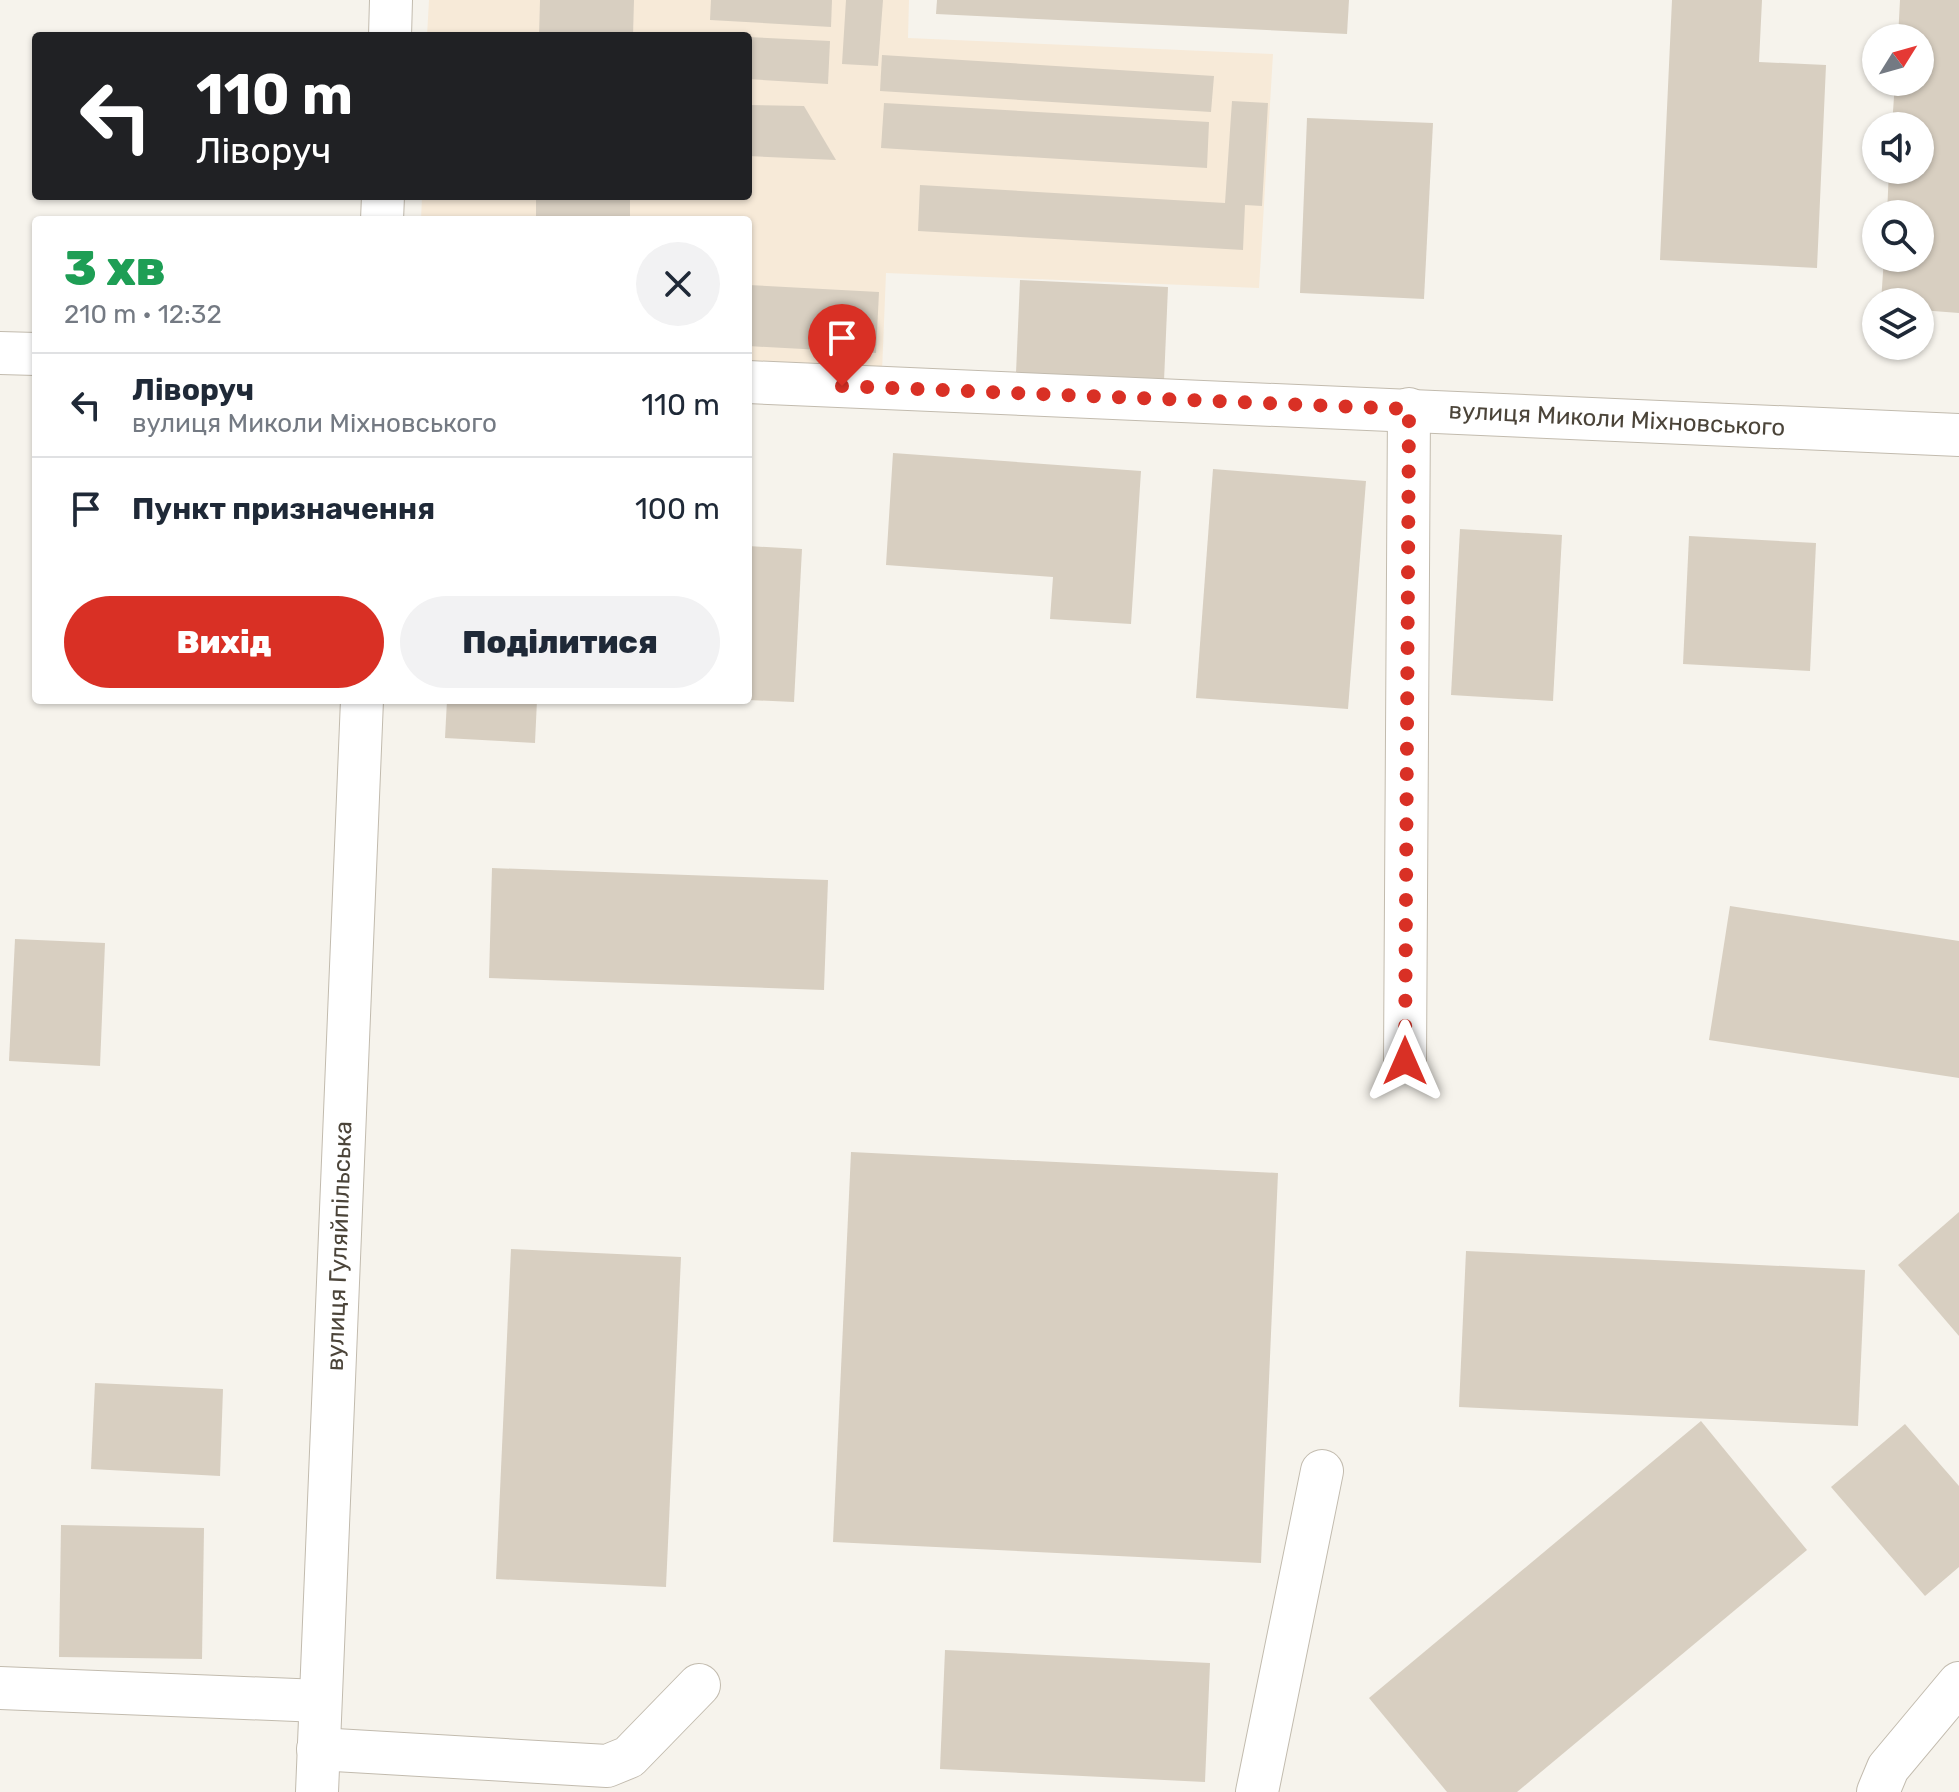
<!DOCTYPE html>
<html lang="uk">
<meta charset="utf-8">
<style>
:root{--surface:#fff;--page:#f2f2f3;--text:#1f2937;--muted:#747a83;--line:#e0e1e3;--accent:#d93025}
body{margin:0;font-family:Rubik,sans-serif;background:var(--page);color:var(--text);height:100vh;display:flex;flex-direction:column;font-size:30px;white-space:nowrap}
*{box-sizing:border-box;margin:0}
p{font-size:26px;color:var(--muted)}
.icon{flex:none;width:44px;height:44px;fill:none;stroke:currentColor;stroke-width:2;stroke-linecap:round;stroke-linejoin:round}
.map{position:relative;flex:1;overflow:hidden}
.panel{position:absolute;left:32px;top:216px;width:720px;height:488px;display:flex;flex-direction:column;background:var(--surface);border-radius:8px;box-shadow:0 2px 6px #0004}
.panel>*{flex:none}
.guide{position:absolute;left:32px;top:32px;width:720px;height:168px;border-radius:8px;box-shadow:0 2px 6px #0004;background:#202124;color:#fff;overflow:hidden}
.needle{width:52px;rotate:53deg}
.tools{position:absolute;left:1862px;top:24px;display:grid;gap:16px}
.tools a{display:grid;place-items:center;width:72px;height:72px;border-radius:50%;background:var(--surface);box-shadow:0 2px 6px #0004;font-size:40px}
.pin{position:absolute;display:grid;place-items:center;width:68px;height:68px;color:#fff;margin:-82px -34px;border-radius:50% 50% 50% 0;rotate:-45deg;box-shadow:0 0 8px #0007}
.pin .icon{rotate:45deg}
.me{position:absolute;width:88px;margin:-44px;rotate:0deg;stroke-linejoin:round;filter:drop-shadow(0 0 6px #0008)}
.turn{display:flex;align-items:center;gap:28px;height:168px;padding:0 32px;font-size:36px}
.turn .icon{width:104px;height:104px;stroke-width:2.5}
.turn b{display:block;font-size:56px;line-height:68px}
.round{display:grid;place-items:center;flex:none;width:84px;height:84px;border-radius:42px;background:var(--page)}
.summary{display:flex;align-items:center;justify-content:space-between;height:136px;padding:0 32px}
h1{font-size:48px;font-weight:800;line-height:60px;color:#1e9e55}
.primary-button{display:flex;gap:16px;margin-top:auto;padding:16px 32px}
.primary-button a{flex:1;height:92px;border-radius:48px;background:var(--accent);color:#fff;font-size:32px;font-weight:800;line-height:92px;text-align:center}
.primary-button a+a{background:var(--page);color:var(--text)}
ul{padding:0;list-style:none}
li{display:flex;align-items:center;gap:24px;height:104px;padding:0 32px;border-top:2px solid var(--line)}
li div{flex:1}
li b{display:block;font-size:30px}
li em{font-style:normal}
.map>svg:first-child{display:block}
.commercial{fill:#f7ead8}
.building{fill:#d8cfc1}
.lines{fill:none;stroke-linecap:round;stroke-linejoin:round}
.minor-casing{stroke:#c2bbae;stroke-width:44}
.minor{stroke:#fff;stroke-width:42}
.route{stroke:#d93025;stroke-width:14;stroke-dasharray:0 25.2}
.labels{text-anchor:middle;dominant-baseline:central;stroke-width:7;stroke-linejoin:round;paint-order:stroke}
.street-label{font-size:24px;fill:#4b4439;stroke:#fff}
</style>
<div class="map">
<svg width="1959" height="1792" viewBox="0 0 1959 1792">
<rect width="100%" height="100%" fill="#f6f3ec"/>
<path class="commercial" d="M429,0H909L908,38L1273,54L1259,288L886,273L882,372L748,365V220H421L422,196H748V36H427Z"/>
<g class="building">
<path d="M540,0H634L633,36H539Z"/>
<path d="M711,0H832L831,27L710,20Z"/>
<path d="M846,0H883L878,66L842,64Z"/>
<path d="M937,0H1349L1347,34L936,14Z"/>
<path d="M1672,0H1762L1759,62L1826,65L1817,268L1660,260Z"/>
<path d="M1900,0H1959V313L1920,310V302H1881L1884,258H1920V214H1887L1889,170H1920V126H1892L1895,82H1920V38H1898Z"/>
<path d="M748,37L830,41L828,84L748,79Z"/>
<path d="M882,55L1214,76L1211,112L880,91Z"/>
<path d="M1232,101L1268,103L1262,206L1245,205L1243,250L918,231L920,185L1225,203Z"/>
<path d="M884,103L1209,122L1207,168L881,148Z"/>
<path d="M748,105L804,106L836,160L748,156Z"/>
<path d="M1307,118L1433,123L1424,299L1300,293Z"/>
<rect x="536" y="196" width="94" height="24"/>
<path d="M1020,280L1168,287L1164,381L1016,373Z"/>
<path d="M748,285L879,292L876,353L748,346Z"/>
<path d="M893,453L1141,471L1131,624L1050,619L1053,577L886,565Z"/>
<path d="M1213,469L1366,481L1348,709L1196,698Z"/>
<path d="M1460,529L1562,535L1553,701L1451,695Z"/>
<path d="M1689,536L1816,543L1810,671L1683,664Z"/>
<path d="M748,546L802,549L794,702L748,700Z"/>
<path d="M447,700H537L535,743L445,738Z"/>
<path d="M492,868L828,880L824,990L489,978Z"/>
<path d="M1730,906L1959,941V1078L1709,1040Z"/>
<path d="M15,939L105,943L100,1066L9,1061Z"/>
<path d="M851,1152L1278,1173L1261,1563L833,1542Z"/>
<path d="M1959,1212V1336L1898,1265Z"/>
<path d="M511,1249L681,1257L666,1587L496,1579Z"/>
<path d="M1466,1251L1865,1270L1858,1426L1459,1407Z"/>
<path d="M95,1383L223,1389L220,1476L91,1469Z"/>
<path d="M1701,1421L1807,1550L1517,1792H1447L1369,1698Z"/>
<path d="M1905,1424L1959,1486V1567L1925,1596L1831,1487Z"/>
<path d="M61,1525L204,1528L202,1659L59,1657Z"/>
<path d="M945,1650L1210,1663L1205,1782L940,1769Z"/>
</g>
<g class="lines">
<defs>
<g id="minor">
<path d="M390,36L391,0"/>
<path d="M382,220L383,196"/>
<path d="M0,353L36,354"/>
<path d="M748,382L1959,435"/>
<path d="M1405,1061L1409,409"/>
<path d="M0,1688L320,1701"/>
<path d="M318,1749L607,1766L629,1757L699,1685"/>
<path d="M317,1792L362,700"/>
<path d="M1257,1792L1322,1471"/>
<path d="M1878,1792L1888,1768L1959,1683"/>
</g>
</defs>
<use href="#minor" class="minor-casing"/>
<use href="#minor" class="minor"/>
</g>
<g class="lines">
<path class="route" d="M842,386L1409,409L1405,1061"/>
</g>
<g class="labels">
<g class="street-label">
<text transform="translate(1617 419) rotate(3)">вулиця Миколи Міхновського</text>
<text transform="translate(339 1246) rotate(-88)">вулиця Гуляйпільська</text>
</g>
</g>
</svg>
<div class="tools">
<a><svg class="needle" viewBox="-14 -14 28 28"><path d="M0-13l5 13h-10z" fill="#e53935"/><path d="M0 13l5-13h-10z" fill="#747a83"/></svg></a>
<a><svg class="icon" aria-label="sound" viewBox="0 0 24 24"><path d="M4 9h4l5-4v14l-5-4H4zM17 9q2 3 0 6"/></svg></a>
<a><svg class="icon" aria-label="search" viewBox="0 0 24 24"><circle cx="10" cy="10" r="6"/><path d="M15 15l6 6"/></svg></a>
<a><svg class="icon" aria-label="layers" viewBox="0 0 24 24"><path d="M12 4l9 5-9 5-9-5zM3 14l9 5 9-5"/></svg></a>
</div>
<div class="pin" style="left:842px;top:386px;background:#d93025"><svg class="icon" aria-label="arrive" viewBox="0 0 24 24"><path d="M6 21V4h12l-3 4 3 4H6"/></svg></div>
<svg class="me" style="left:1405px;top:1061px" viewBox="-20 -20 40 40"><path d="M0-17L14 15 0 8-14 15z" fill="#d93025" stroke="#fff" stroke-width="4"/></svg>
<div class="guide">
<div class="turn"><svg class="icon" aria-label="left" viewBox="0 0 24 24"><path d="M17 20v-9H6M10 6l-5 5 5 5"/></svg><div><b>110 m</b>Ліворуч</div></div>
</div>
<section class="panel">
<div class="summary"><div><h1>3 хв</h1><p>210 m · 12:32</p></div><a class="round"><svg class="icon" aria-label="close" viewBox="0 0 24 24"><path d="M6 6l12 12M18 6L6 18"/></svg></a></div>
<ul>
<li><svg class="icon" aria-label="left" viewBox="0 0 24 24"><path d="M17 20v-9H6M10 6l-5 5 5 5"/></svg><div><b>Ліворуч</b><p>вулиця Миколи Міхновського</p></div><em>110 m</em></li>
<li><svg class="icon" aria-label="arrive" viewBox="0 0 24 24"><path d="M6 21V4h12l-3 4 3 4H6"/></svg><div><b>Пункт призначення</b></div><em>100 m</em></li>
</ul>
<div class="primary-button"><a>Вихід</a><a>Поділитися</a></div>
</section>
</div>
